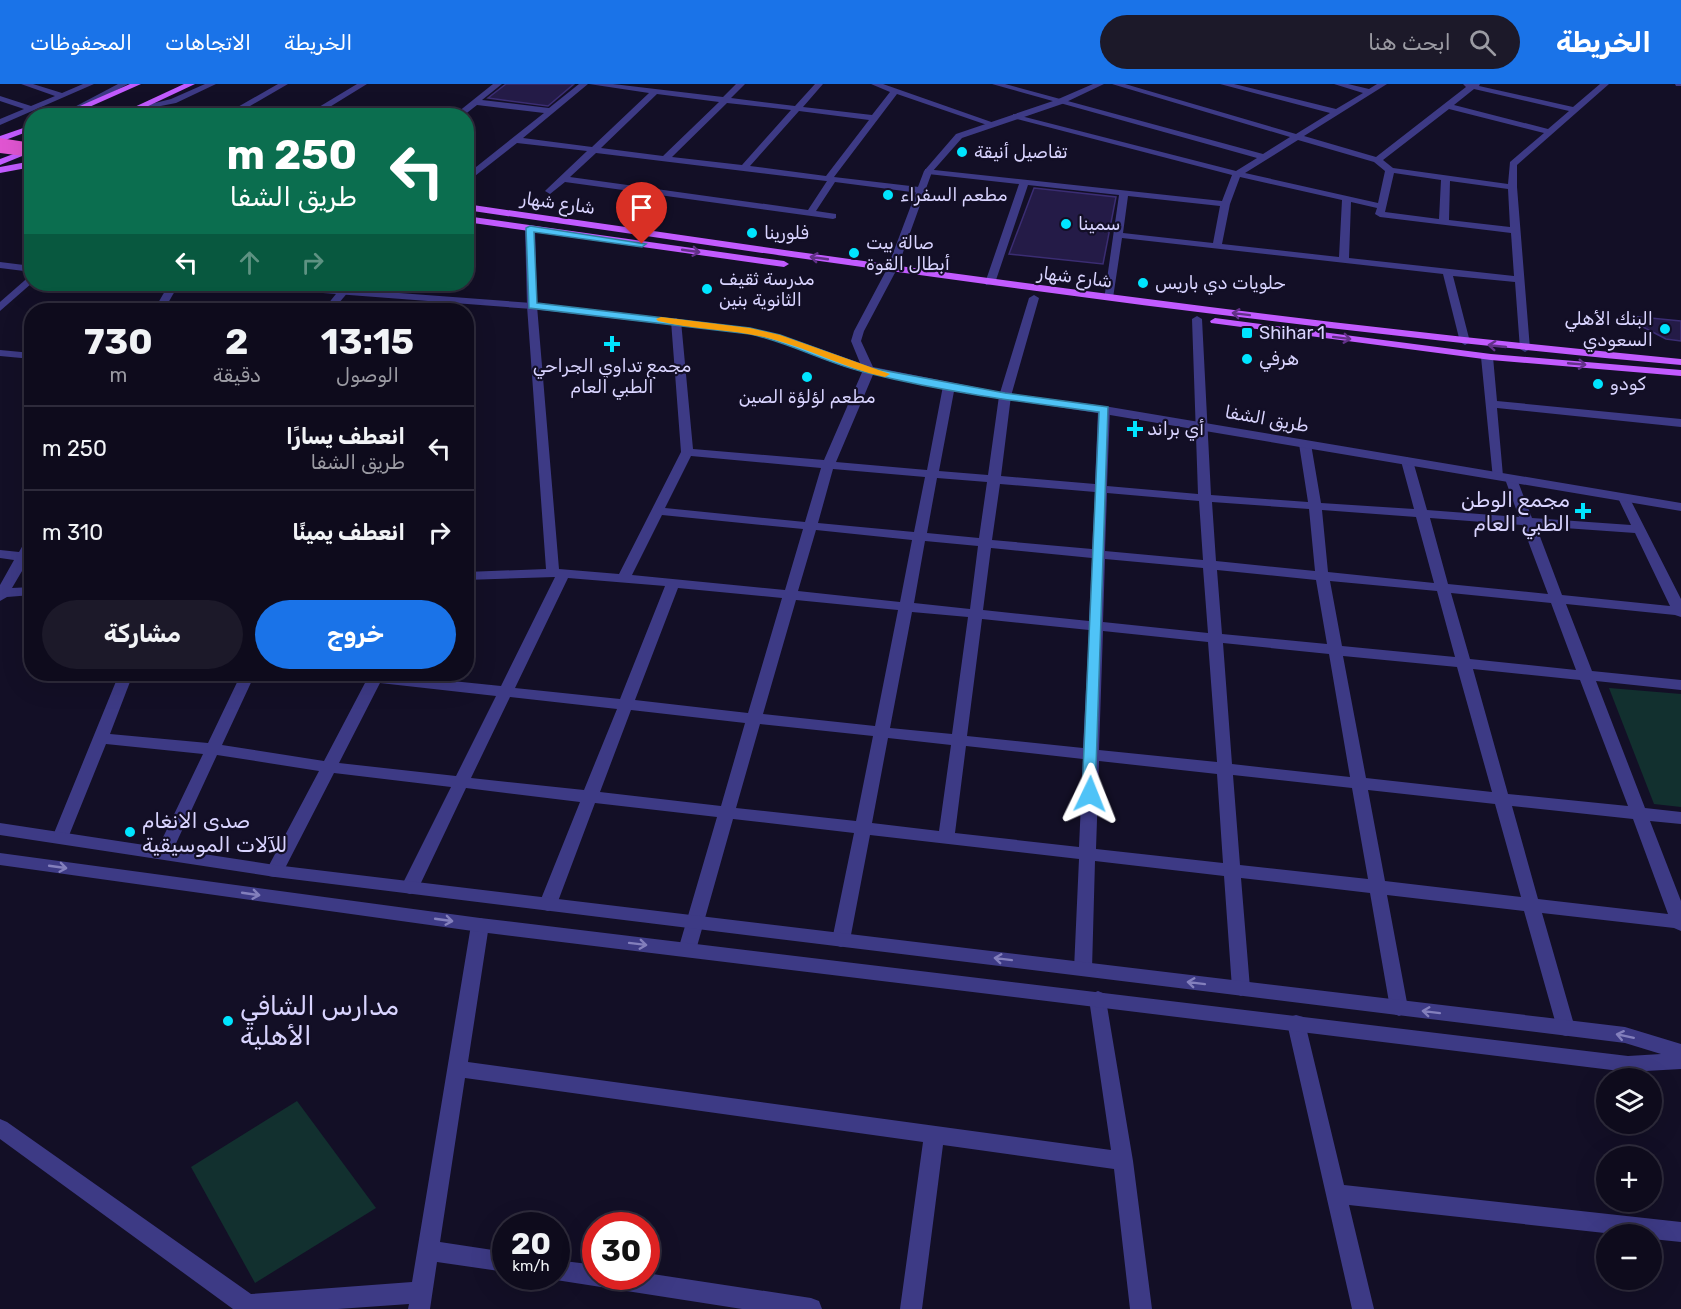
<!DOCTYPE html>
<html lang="ar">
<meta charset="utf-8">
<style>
:root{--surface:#0e0b1c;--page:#1c1929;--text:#f1f3f6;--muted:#9b9ba3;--line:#2e2b3b;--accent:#1a73e8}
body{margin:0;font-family:Rubik,"Noto Sans Arabic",sans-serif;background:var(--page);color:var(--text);direction:rtl;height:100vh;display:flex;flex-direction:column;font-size:22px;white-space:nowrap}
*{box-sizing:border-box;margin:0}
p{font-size:20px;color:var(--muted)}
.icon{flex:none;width:33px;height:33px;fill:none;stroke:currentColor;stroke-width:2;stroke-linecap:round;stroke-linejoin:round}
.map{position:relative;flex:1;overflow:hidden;direction:ltr}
.side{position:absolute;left:24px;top:219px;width:450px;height:378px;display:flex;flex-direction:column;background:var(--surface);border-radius:24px;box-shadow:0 6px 24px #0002,0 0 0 2px var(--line);direction:rtl}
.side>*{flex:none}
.hud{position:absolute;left:24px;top:24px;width:450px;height:183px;border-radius:24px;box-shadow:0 6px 24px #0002,0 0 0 2px var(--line);direction:rtl;background:#0b6e4f;color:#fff;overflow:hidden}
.fabs{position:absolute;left:1596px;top:984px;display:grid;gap:12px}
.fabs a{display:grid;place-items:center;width:66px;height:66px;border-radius:50%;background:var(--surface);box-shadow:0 6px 24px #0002,0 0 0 2px var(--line);font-size:30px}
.speed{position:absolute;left:492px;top:1128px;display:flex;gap:12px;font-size:30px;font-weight:700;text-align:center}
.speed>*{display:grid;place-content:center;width:78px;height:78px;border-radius:50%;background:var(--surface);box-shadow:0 6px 24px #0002,0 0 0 2px var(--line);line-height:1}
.speed small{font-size:15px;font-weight:400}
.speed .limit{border:9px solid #d22;background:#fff;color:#111}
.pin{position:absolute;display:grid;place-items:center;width:51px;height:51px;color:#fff;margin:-62px -26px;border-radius:50% 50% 50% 0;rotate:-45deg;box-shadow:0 0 6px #0007}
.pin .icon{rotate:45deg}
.me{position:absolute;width:66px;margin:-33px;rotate:2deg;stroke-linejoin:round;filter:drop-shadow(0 0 4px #0008)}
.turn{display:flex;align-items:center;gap:21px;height:126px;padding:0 18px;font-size:27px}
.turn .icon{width:78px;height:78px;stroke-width:2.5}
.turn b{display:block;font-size:42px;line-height:51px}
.lanes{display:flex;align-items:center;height:57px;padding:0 18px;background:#0003;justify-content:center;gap:30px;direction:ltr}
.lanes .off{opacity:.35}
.eta{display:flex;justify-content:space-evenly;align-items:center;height:102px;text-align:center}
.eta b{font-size:36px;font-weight:700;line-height:42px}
.primary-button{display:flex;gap:12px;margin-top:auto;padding:12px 18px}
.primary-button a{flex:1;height:69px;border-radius:36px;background:var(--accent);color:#fff;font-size:24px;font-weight:700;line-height:69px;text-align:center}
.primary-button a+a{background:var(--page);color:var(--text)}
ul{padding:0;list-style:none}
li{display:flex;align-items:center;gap:18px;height:84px;padding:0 18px;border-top:2px solid var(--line)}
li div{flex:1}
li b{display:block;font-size:22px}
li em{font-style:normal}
header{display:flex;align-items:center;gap:36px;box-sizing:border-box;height:84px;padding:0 30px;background:var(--accent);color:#fff}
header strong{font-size:28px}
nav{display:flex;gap:33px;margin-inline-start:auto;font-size:21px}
.search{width:420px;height:54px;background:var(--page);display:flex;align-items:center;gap:15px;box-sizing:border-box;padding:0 21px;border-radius:33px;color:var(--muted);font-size:22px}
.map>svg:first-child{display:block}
.green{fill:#12302f}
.building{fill:#241b47;stroke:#3b2d73;stroke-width:1.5}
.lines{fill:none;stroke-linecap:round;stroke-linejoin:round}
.minor{fill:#3d3a85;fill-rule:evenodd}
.tertiary{fill:#3d3a85;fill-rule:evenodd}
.primary{fill:#c25bff;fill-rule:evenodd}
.trunk{fill:#e055d1;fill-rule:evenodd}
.trunk-bridge{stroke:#e055d1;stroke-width:10}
.oneway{stroke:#623188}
.oneway2{stroke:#837fbc}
.route{fill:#4fc3f7;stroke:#337fa1;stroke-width:1.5}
.slow{fill:#f59e0b}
.poi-dot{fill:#00e5ff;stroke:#130f26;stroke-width:2}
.labels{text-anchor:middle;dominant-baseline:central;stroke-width:4.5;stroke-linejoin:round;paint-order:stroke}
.far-poi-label{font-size:18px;fill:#d9d4ff;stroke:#130f26;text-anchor:start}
.far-street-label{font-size:18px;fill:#d9d4ff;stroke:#130f26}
.poi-label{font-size:21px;fill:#d9d4ff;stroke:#130f26;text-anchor:end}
.near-poi-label{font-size:26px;fill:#d9d4ff;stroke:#130f26;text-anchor:start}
</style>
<header>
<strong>الخريطة</strong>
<div class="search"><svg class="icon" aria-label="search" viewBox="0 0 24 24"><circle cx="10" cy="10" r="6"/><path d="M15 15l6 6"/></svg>ابحث هنا</div>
<nav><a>الخريطة</a><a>الاتجاهات</a><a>المحفوظات</a></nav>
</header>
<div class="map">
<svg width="1681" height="1225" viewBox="0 0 1681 1225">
<rect width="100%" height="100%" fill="#130f26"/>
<g class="green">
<path d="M1609,604L1681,610V723L1654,720Z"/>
<path d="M297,1017L376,1124L255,1199L191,1083Z"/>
</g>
<g class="building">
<path d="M506,0H574L548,22L488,14Z"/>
<path d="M1034,104L1116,113L1103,180L1009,170Z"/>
<path d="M1620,231L1681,237V257L1666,255Z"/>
</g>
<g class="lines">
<g class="minor">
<path d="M21,0H33L62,9L83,0H94L0,41V35L24,25L0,17V12L31,22L55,12Z"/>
<path d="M118,0H128L72,30L65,28Z"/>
<path d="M205,0H216L176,19L135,27L131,25L171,15Z"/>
<path d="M278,0H288L233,32H222Z"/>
<path d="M357,0H367L315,32H304Z"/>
<path d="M493,0H502L482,16L549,24L579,0H588L523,54L592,63L649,9L589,0H613L723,13L736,0H745L731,14L795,22L815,0H823L803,23L872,31L890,8L871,0H883L997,40L990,42L897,10L834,93L919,103L924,106L919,109L835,98L816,127L836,130V134L833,135L565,98L550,110L545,107L547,105L587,67L517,59L466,99V91L544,29L477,21L463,32H453ZM657,10L719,18L663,72L601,64ZM727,19L791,26L742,81L672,73ZM799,27L869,36L826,92L750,82ZM596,69L826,97H827L808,126L570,93Z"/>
<path d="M992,0H1005L1263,70L1290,53L1112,0H1125L1296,50L1330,29L1220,0H1234L1336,25L1363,9L1334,0H1348L1369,5L1377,0H1387L1304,52L1376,73L1466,3L1463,0H1480L1479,2L1573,23L1600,0H1609L1517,81V103L1530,265L1525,268L1520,265L1515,198L1453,192L1470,258L1465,261L1460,258L1443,190L1122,154L1113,214L1104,216L1119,111L1028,101L995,199L986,201L985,199L1019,100L928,90L925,89V85L1222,117L1232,91L1013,34V30L1236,87L1257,74ZM1474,5L1569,27L1548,45L1454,21ZM1449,25L1544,49L1510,78L1508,100L1393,84L1383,76ZM1298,56L1374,78L1385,87L1378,119L1245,89ZM1394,89L1441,96L1439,135L1385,128ZM1240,93L1342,116L1339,173L1222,160L1230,120ZM1450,97L1508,105L1510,143L1449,136ZM1128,112L1220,122L1213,159L1123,149ZM1351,118L1377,124L1375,130L1380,133L1511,149L1514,192L1349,174Z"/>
<path d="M1675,0H1681V2H1676Z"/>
<path d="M530,141L535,144L537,222L559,485L619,490L681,368L671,237L676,234L681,237L693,365L824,376L863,286L869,283L875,286L836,378L927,386L943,302L949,299L955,302L939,387L988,391L999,312L1029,214L1034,211L1039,214L1011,312L1001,392L1095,400L1098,326L1104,322L1110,326L1107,402L1198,410L1192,235L1197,232L1202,235L1211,411L1308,418L1299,360L1305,356L1311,360L1321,419L1414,425L1401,377L1407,373L1413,377L1427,426L1519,433L1505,395L1511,391L1517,395L1532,434L1631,441L1618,414L1624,410L1628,411L1681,515V533L1675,531L1566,520L1592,587L1681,596V606L1596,597L1645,724L1681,728V740L1650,737L1681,817V847L1674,844L1542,829L1575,944L1573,950L1566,952L1559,950L1557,944L1524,827L1387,811L1408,924L1406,929L1399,932L1392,929L1390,924L1370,809L1241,794L1250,904L1247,909L1241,912L1235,909L1232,904L1224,792L1095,777L1092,885L1089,890L1083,892L1077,890L1074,885L1079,775L870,751L850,856L847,861L841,863L835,861L832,856L854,749L733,735L696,866L693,871L687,873L681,871L678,866L717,733L595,719L557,820L554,825L548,827L542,825L539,820L580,718L466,704L419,803L416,808L410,810L404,808L401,803L451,703L334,689L281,792L275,793L269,792L266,787L319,687L217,671L172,768L170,772H158L156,768L203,670L106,660L68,754L66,758H54L52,754L119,590H133L110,650L208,659L241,590H255L222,661L324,677L366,597L337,593L335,590H384L501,602L555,493L466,496V488L546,485L527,222L525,144ZM691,372L821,384L805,438L665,424ZM833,385L925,393L914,448L818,439ZM937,394L987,398L979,454L927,449ZM1000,400L1095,408L1092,465L992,456ZM1107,409L1199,417L1203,476L1105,467ZM1212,418L1309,425L1315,487L1216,477ZM1322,426L1416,433L1434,499L1328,488ZM662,431L803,445L785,506L632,491ZM1430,434L1522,441L1548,510L1448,500ZM1536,442L1635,449L1670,522L1562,511ZM816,446L912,456L900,518L798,507ZM925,457L978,462L970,525L914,519ZM991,464L1092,474L1089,537L983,526ZM1105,475L1203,484L1208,549L1103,538ZM1217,486L1316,496L1327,560L1222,550ZM568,494L665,502L620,615L515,604ZM1330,497L1437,507L1455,573L1342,562ZM678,504L782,514L748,629L635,616ZM1451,509L1551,519L1576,586L1470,575ZM796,516L898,526L875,642L763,630ZM912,528L968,533L952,650L890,644ZM982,535L1089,546L1083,664L967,652ZM1103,547L1208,558L1217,678L1099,666ZM1223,559L1329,570L1350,693L1232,680ZM1343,572L1457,583L1492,708L1366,694ZM1473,585L1580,596L1628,722L1508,710ZM380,599L496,612L456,692L339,679ZM510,613L617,625L584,706L471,694ZM631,626L745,639L721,722L600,708ZM760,640L873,652L856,737L736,724ZM888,654L951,661L939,747L872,739ZM966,662L1083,675L1079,763L955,749ZM1099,677L1217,690L1223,779L1096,765ZM1233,691L1352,704L1368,795L1240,781ZM1368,706L1495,720L1521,813L1385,797ZM1512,722L1633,735L1668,830L1538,815Z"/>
<path d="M169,200H179L164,226H154Z"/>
<path d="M340,205L349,207L333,226H323Z"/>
<path d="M0,266L32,269V275L0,272Z"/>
<path d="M1487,270L1493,273L1497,317L1681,335V343L1497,324L1503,392L1501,395H1493L1481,273Z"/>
<path d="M32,453V470L12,504L32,503V511L7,513L0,517V501L14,476L0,474V466L19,468L27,454Z"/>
<path d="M480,834L486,836L489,841L468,978L1111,1066L1089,915L1091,910L1098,907L1105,910L1133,1077L1152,1225H1130L1114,1085L943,1061L922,1225H900L923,1058L465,994L440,1158L506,1168V1188L437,1178L430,1225H408L409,1220L338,1225H233L0,1055V1035L7,1038L251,1210L412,1198L471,841L474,836Z"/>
<path d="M1296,931L1303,933L1305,939L1344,1101L1681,1138V1158L1652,1155V1150H1614L1349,1121L1374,1225H1352L1287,939L1289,933Z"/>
<path d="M556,1176L596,1181V1192H646V1189L811,1214L819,1217L822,1225H742L556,1196L548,1192H556Z"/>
</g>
<g class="tertiary">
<path d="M1093,0H1104L1062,20L962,54L932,88L897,185L864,247L861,257L873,283L1005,309L1104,322L1681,419V427L1104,330L1005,315L865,288L774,256L750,250L532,225L244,203L239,200H278L532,219L750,244L781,251L860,279L851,257L854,247L887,185L924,87L956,50L1056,16Z"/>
<path d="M0,178L32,182V188L0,184Z"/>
<path d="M32,190V199L0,227V218Z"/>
<path d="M0,739L275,781L1625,943L1681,960V985L1628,988L480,848L0,781V769L480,834L1628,972L1661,970L1625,959L275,793L0,751Z"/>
</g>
<g class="primary">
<path d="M130,0H141L69,32H57Z"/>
<path d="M184,0H195L127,32H115Z"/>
<path d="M32,41V46L0,58V52Z"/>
<path d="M32,63V68L0,81V75Z"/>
<path d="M32,77V83L0,89V83Z"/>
<path d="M466,120C871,179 1274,237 1681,275V281C1274,244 871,185 466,126Z"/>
<path d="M466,132L784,177L789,180L784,183L466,138Z"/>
<path d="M1215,234L1491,270L1681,286V292L1491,276L1211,239L1210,237Z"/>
</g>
<path class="trunk" d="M0,54L32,59V65L0,60Z"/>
<path class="trunk-bridge" d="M0,64L32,68"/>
</g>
<defs><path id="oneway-shaft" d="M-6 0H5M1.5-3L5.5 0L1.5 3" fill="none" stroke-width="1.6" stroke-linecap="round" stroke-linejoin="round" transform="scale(1.5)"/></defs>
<g class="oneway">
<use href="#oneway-shaft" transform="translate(691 167) rotate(8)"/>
<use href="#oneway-shaft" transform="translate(819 174) rotate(-172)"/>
<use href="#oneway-shaft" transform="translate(1241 230) rotate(-173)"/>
<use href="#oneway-shaft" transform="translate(1342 254) rotate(7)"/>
<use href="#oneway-shaft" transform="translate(1497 262) rotate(-174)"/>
<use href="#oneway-shaft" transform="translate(1577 280) rotate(5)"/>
</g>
<g class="oneway2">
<use href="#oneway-shaft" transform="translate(58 783) rotate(8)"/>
<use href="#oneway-shaft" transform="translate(251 810) rotate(8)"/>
<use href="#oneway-shaft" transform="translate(444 836) rotate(8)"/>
<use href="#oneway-shaft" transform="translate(638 860) rotate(7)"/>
<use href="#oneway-shaft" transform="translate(1003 875) rotate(-173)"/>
<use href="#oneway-shaft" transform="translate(1196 899) rotate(-173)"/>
<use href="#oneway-shaft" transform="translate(1431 928) rotate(-173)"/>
<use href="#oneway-shaft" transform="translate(1625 952) rotate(-168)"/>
</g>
<path class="route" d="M530,142L646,160L642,163L534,148L537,219L750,244L780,251L871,284L1005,309L1108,323L1095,714L1090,716L1082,710L1099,328C1022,318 943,308 868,289C828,280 791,259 750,250L529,224L526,144Z"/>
<path class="slow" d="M661,233L750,244L780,251L890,290L885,293C846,285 810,265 772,255C734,245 695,246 658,237L656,235Z"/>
<g class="poi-dot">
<circle cx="962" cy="68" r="6"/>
<circle cx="888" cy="111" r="6"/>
<circle cx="1066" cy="140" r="6"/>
<circle cx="752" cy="149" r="6"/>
<circle cx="854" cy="169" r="6"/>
<circle cx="1143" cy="199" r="6"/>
<circle cx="707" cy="205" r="6"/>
<circle cx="1665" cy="245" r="6"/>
<rect x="1241" y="243" width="12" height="12" rx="3"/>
<path d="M609 251h6v6h6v6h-6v6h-6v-6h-6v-6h6z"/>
<circle cx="1247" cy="275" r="6"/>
<circle cx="807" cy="293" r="6"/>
<circle cx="1598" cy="300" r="6"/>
<path d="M1132 336h6v6h6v6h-6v6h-6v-6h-6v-6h6z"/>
<path d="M1580 418h6v6h6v6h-6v6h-6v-6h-6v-6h6z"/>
<circle cx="130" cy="748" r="6"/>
<circle cx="228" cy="937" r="6"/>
</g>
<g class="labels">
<g class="far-poi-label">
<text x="974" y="68">تفاصيل أنيقة</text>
<text x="900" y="111">مطعم السفراء</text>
<text x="1078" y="140">سمينا</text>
<text x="764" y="149">فلورينا</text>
<text x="866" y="159">صالة بيت<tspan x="866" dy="21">أبطال القوة</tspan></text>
<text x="719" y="195">مدرسة ثقيف<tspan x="719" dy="21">الثانوية بنين</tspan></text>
<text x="1155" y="199">حلويات دي باريس</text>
<text x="1653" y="235" text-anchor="end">البنك الأهلي<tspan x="1653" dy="21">السعودي</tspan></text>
<text x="1259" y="249">Shihar 1</text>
<text x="1259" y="275">هرفي</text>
<text x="612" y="282" text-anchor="middle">مجمع تداوي الجراحي<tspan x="612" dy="21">الطبي العام</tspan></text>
<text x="1610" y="300">كودو</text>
<text x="807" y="313" text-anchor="middle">مطعم لؤلؤة الصين</text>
<text x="1147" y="345">أي براند</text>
</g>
<g class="far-street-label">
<text transform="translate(558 119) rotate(8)">شارع شهار</text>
<text transform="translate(1075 193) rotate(7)">شارع شهار</text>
<text transform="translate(1267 335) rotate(10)">طريق الشفا</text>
</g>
<g class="poi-label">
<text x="1570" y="415">مجمع الوطن<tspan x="1570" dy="24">الطبي العام</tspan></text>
<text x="142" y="736" text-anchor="start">صدى الانغام<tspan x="142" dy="24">للآلات الموسيقية</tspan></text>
</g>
<g class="near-poi-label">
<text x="240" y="922">مدارس الشافي<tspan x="240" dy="30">الأهلية</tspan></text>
</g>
</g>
</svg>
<div class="fabs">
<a><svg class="icon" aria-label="layers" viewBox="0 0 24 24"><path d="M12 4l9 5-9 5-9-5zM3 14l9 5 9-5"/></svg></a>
<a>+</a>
<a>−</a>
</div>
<div class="speed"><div>20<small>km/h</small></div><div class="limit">30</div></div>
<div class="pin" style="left:642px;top:160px;background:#d93025"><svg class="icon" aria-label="arrive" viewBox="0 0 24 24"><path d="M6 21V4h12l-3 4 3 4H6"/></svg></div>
<svg class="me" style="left:1090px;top:710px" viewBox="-20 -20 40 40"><path d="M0-17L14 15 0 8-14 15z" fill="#4fc3f7" stroke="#fff" stroke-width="4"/></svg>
<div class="hud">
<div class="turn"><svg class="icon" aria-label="left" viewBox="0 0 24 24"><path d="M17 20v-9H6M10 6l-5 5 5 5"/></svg><div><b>250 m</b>طريق الشفا</div></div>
<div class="lanes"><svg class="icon" aria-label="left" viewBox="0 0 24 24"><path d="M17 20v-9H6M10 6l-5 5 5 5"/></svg><svg class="icon off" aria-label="ahead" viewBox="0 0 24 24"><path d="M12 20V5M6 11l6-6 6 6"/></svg><svg class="icon off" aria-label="right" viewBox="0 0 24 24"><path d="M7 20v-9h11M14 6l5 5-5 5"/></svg></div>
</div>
<section class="side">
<div class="eta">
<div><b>13:15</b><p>الوصول</p></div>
<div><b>2</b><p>دقيقة</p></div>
<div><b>730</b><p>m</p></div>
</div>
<ul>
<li><svg class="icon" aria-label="left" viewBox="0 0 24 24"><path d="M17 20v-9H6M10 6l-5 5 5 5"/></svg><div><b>انعطف يسارًا</b><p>طريق الشفا</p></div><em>250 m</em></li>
<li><svg class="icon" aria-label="right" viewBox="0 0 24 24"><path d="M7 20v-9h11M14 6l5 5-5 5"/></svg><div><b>انعطف يمينًا</b></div><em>310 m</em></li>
</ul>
<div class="primary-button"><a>خروج</a><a>مشاركة</a></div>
</section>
</div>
